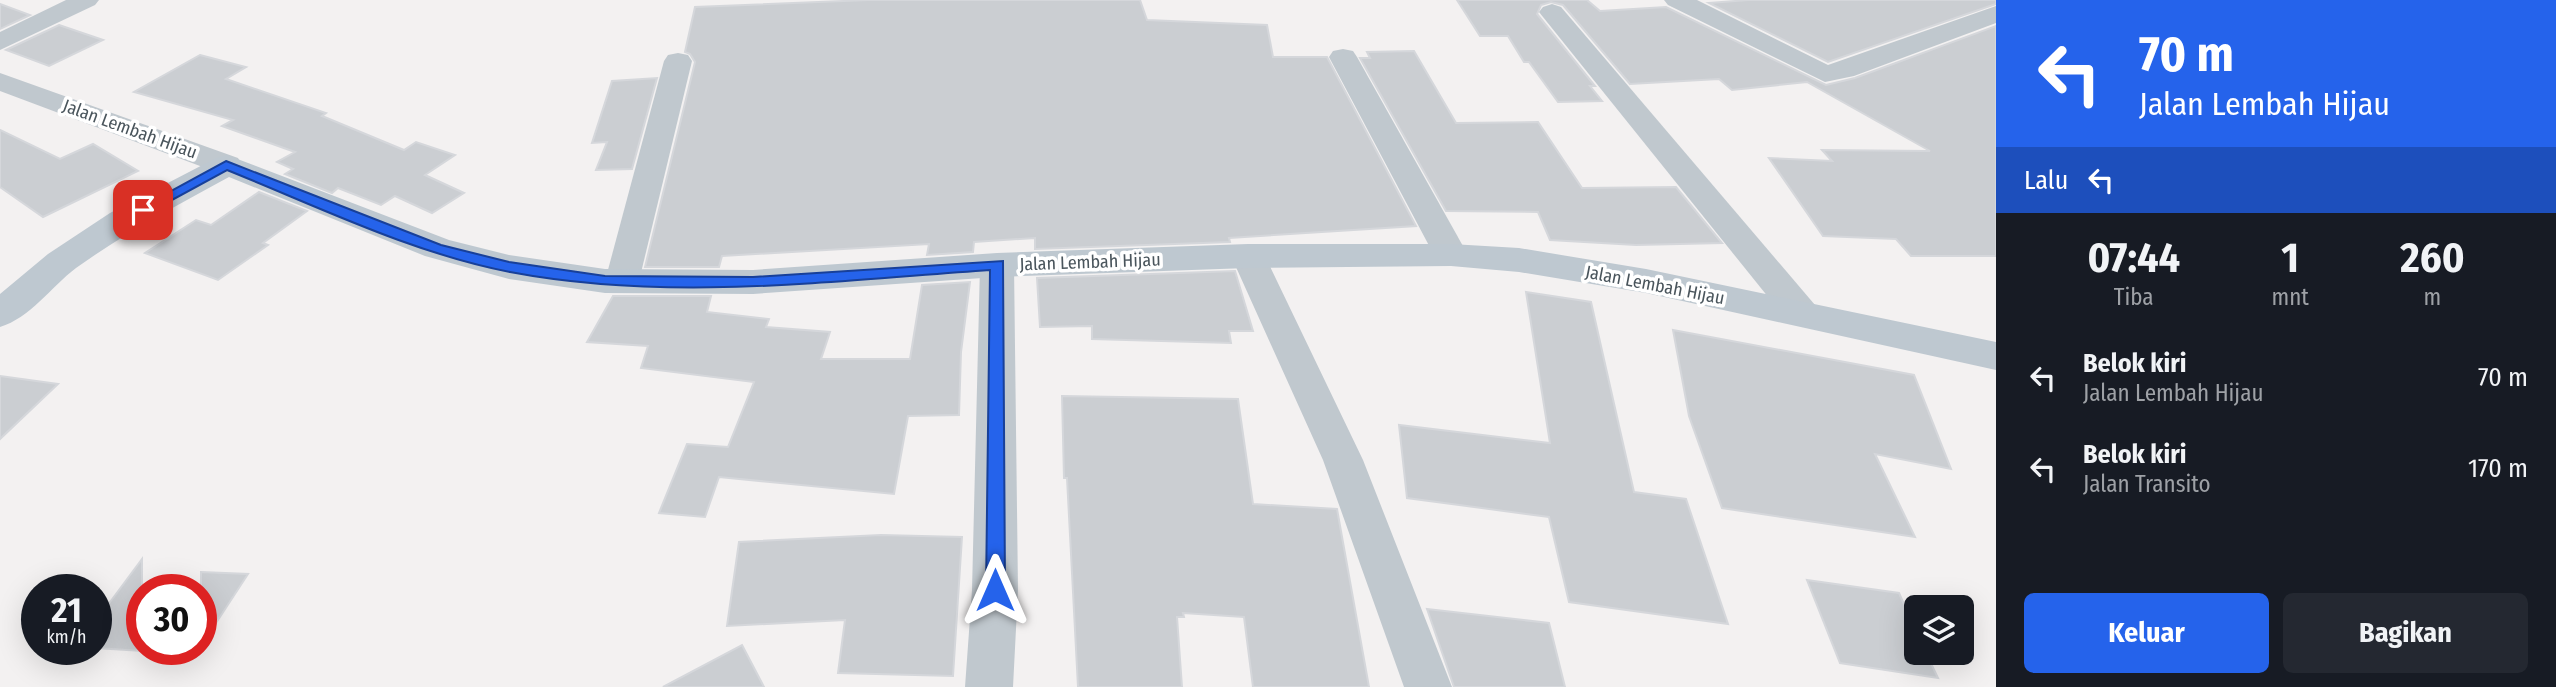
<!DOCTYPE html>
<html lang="id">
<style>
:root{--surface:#171b24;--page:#242831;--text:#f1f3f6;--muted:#9ea1a6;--accent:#2563eb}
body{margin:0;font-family:"Fira Sans Condensed",sans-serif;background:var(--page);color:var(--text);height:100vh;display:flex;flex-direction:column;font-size:26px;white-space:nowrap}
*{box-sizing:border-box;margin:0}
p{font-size:23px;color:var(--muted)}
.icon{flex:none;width:38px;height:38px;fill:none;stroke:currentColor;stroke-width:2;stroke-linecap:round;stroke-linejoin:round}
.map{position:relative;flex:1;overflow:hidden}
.details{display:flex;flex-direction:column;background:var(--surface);width:560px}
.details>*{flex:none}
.guide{background:#2563eb;color:#fff;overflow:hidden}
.buttons{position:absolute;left:1904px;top:595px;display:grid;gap:14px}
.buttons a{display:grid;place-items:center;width:70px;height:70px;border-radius:10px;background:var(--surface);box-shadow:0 7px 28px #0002;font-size:35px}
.speed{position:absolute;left:21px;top:574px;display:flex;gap:14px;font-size:35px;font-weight:700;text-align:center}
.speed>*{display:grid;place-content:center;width:91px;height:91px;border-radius:50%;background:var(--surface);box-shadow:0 7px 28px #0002;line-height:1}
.speed small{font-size:18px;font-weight:400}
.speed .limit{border:10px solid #d22;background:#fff;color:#111}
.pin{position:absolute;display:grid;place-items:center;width:60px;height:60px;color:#fff;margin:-30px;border-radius:14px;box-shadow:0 4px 10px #0006}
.me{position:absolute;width:77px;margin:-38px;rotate:0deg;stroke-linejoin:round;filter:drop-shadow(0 0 5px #0008)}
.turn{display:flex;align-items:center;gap:24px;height:147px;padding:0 28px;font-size:32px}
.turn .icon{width:91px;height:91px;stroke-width:2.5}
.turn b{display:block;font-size:49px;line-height:60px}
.then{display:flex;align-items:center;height:66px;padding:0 28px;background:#0003;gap:14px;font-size:26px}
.eta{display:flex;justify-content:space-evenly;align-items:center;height:119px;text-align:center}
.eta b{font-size:42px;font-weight:700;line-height:49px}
.button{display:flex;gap:14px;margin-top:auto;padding:14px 28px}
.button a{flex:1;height:80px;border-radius:10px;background:var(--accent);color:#fff;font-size:28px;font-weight:700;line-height:80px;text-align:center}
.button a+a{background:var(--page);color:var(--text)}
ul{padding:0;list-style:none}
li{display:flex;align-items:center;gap:21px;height:91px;padding:0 28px}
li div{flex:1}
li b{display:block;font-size:26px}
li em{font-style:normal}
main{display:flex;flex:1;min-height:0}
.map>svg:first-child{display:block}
.building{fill:#cbced2;stroke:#d5d7db;stroke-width:2}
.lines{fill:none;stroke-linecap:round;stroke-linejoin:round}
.street{fill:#c0c8ce;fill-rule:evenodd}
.secondary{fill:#bec8d0;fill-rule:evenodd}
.route{fill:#2563eb;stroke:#184099;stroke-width:2}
.labels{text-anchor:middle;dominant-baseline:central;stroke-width:7;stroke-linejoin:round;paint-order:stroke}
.street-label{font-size:18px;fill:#4a555c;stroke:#fff}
</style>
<main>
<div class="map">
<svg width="1996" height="687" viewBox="0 0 1996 687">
<rect width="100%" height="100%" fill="#f3f1f1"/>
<g class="building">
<path d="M868,0H1140L1147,20L1267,25L1273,57H1327L1416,226L1229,238L1230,242L1035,249V238L974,242L973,252L927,255L929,244L722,256L719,267H645L695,62L690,54L685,52L695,7Z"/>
<path d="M1457,0H1587L1600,11L1666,7L1826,85L1855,78L1996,26V256H1911L1896,239L1823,236L1769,158L1832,161L1822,150L1930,151L1807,82L1732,90L1719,79L1630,84L1563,5L1551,2L1541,5L1537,14L1595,86H1590L1602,101L1558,102L1529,62H1524L1508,36H1480Z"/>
<path d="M1748,0H1996V4L1828,62L1709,3Z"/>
<path d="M0,4L30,15L0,29Z"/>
<path d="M59,25L103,40L49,66L6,50Z"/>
<path d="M1414,51L1456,123L1538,122L1582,188L1676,187L1722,243L1636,245L1550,240L1538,212L1446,211L1360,58H1370L1367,52Z"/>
<path d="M200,55L246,67L226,79L326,113L322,116L404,150L416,142L455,155L425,175L464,193L432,213L395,196L381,205L338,188L332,193L285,174L293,169L277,162L295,152L222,126L233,120L134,92Z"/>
<path d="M657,78L632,169L596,170L607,142L592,143L612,81Z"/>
<path d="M0,130L60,159L93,144L138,171L43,217L0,187Z"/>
<path d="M259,192L307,211L263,243L268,245L218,280L145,253L196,220L211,225Z"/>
<path d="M1235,271L1253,331H1229L1231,343L1092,339V326L1040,327L1037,278Z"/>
<path d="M970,282L961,352L959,415L908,416L894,494L719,477L705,517L659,513L687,444L728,447L754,382L641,368L648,346L587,342L613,296H711L707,312L769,319L766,327L830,332L821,359H910L922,285Z"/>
<path d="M1526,292L1591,302L1634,492L1686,499L1728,624L1569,602L1549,517L1407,498L1399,425L1550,443Z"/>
<path d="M1673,330L1914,375L1951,469L1875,454L1915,537L1722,508L1689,416Z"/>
<path d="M0,376L58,384L0,439Z"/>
<path d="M1062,396L1238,399L1253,504L1337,509L1369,687H1253L1244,617L1183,613L1184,617H1177L1182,687H1078L1067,478H1064Z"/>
<path d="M881,535L962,537L953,676L838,673L845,620L727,626L739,542Z"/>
<path d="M142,559V651L96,648V621Z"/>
<path d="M201,572L248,574L201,646Z"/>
<path d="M1807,580L1899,593L1916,631V653H1926L1938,678L1840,663Z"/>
<path d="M1427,609L1549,623L1565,687H1454Z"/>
<path d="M742,645L764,687H663Z"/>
</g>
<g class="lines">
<g class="street">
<path d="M66,0H99L95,5L0,50V32Z"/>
<path d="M1664,0H1697L1828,65L1996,6V23L1854,76L1825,82L1668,5Z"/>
<path d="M1552,4L1561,7L1815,305L1820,314L1815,323L1802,326L1789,323L1543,17L1539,12L1543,7Z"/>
<path d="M1343,49L1353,51L1357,57L1468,255L1463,263L1451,266L1439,263L1434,255L1329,57L1333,51Z"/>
<path d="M678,53L688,55L692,61L639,281L634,289L622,293L610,289L605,281L664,61L668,55Z"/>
<path d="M0,73L238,158L242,165L238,172L227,174L216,172L0,91Z"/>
<path d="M1248,245L1260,248L1265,256L1363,460L1452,687H1404L1323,460L1231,256L1236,248Z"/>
<path d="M997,254L1009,257L1014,265L1018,590L1013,687H965L972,590L980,265L985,257Z"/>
</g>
<path class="secondary" d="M227,155L449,240L509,255L605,269L753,270L997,253L1248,244H1451L1519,248L1646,269L1996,342V370L1646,293L1519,272L1451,266L1248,268L997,277L753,294L605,293L509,279L425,256L229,177C176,206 125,233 76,268C51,287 30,318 0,327V294L48,254L110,213L216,158Z"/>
</g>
<path class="route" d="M226,161L441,245L509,262L605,276L753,277L1003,261L1005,590L1002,596L995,598L988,596L986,590L990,270C831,281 668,302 510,272C412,253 319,207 227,170L148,213L143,215L136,210Z"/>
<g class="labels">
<g class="street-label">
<text transform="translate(130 129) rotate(20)">Jalan Lembah Hijau</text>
<text transform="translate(1090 262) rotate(-2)">Jalan Lembah Hijau</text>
<text transform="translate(1655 285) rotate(11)">Jalan Lembah Hijau</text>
</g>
</g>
</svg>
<div class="buttons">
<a><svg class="icon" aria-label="layers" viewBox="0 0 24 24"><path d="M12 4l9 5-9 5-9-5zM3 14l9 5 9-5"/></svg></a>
</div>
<div class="speed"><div>21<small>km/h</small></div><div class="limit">30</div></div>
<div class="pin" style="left:143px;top:210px;background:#d93025"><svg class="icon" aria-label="arrive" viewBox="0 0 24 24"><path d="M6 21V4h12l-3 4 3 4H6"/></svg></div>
<svg class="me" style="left:995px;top:590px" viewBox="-20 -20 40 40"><path d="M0-17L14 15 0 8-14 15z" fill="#2563eb" stroke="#fff" stroke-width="4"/></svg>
</div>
<section class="details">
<div class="guide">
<div class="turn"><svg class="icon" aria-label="left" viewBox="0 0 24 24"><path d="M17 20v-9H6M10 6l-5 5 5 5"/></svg><div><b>70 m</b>Jalan Lembah Hijau</div></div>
<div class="then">Lalu<svg class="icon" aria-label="left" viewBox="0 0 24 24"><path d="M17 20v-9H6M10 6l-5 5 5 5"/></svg></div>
</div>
<div class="eta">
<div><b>07:44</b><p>Tiba</p></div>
<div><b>1</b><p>mnt</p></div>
<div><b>260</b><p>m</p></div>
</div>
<ul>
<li><svg class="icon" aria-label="left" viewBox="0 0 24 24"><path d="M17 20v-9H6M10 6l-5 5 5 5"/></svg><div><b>Belok kiri</b><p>Jalan Lembah Hijau</p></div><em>70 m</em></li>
<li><svg class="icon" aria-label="left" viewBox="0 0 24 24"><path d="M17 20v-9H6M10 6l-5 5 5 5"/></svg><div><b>Belok kiri</b><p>Jalan Transito</p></div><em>170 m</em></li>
</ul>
<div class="button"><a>Keluar</a><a>Bagikan</a></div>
</section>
</main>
